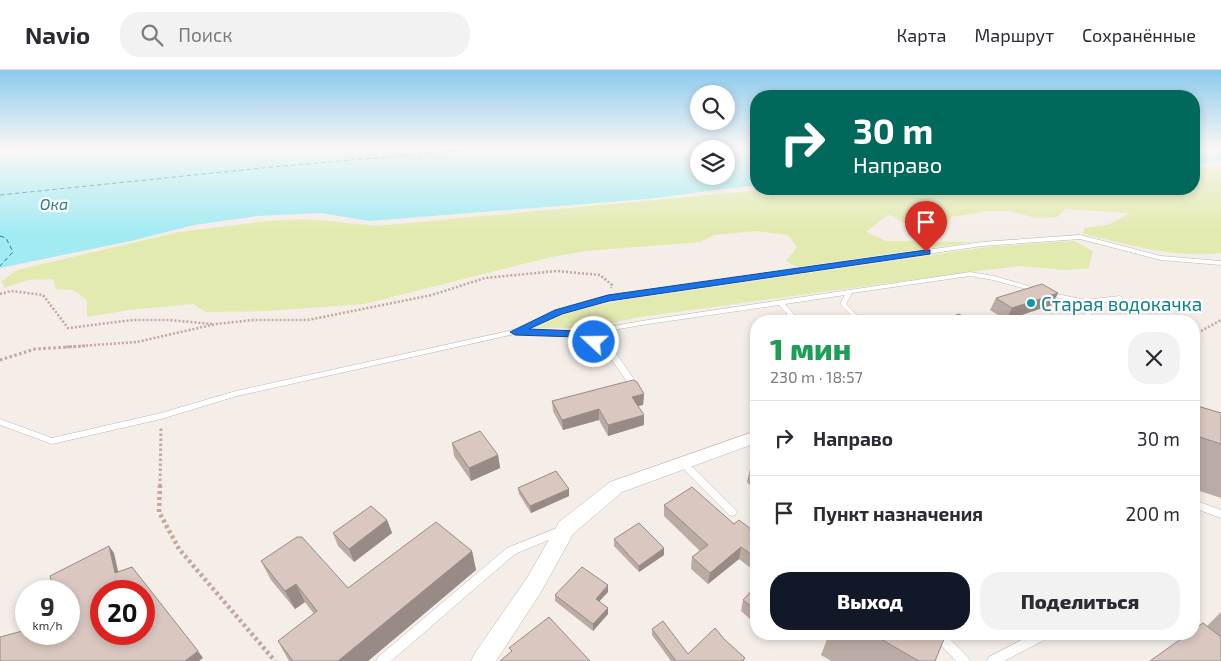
<!DOCTYPE html>
<html lang="ru">
<meta charset="utf-8">
<style>
:root{--surface:#fff;--page:#f2f2f3;--text:#2b2b33;--muted:#7c7c81;--line:#e1e1e2;--accent:#111827}
body{margin:0;font-family:"Exo 2",sans-serif;background:var(--page);color:var(--text);height:100vh;display:flex;flex-direction:column;font-size:19px;white-space:nowrap}
*{box-sizing:border-box;margin:0}
p{font-size:16px;color:var(--muted)}
.icon{flex:none;width:28px;height:28px;fill:none;stroke:currentColor;stroke-width:2;stroke-linecap:round;stroke-linejoin:round}
.map{position:relative;flex:1;overflow:hidden}
.drawer{position:absolute;left:750px;top:245px;width:450px;height:325px;display:flex;flex-direction:column;background:var(--surface);border-radius:20px;box-shadow:0 2px 8px #0003}
.drawer>*{flex:none}
.hud{position:absolute;left:750px;top:20px;width:450px;height:105px;border-radius:20px;box-shadow:0 2px 8px #0003;background:#00695c;color:#fff;overflow:hidden}
.fabs{position:absolute;left:690px;top:15px;display:grid;gap:10px}
.fabs a{display:grid;place-items:center;width:45px;height:45px;border-radius:50%;background:var(--surface);box-shadow:0 2px 8px #0003;font-size:25px}
.speed{position:absolute;left:15px;top:510px;display:flex;gap:10px;font-size:25px;font-weight:700;text-align:center}
.speed>*{display:grid;place-content:center;width:65px;height:65px;border-radius:50%;background:var(--surface);box-shadow:0 2px 8px #0003;line-height:1}
.speed small{font-size:12px;font-weight:400}
.speed .limit{border:8px solid #d22;background:#fff;color:#111}
.pin{position:absolute;display:grid;place-items:center;width:42px;height:42px;color:#fff;margin:-51px -21px;border-radius:50% 50% 50% 0;rotate:-45deg;box-shadow:0 0 5px #0007}
.pin .icon{rotate:45deg}
.me{position:absolute;width:55px;margin:-28px;rotate:291deg;stroke-linejoin:round;filter:drop-shadow(0 0 4px #0008)}
.turn{display:flex;align-items:center;gap:18px;height:105px;padding:0 20px;font-size:22px}
.turn .icon{width:65px;height:65px;stroke-width:2.5}
.turn b{display:block;font-size:35px;line-height:42px}
.round{display:grid;place-items:center;flex:none;width:52px;height:52px;border-radius:20px;background:var(--page)}
.head{display:flex;align-items:center;justify-content:space-between;height:85px;padding:0 20px}
h1{font-size:30px;font-weight:800;line-height:38px;color:#1e9e55}
.action{display:flex;gap:10px;margin-top:auto;padding:10px 20px}
.action a{flex:1;height:58px;border-radius:20px;background:var(--accent);color:#fff;font-size:20px;font-weight:800;line-height:58px;text-align:center}
.action a+a{background:var(--page);color:var(--text)}
ul{padding:0;list-style:none}
li{display:flex;align-items:center;gap:15px;height:75px;padding:0 20px;border-top:1px solid var(--line)}
li div{flex:1}
li b{display:block;font-size:19px}
li em{font-style:normal}
header{display:flex;align-items:center;gap:30px;box-sizing:border-box;height:70px;padding:0 25px;background:var(--surface);border-bottom:1px solid var(--line)}
header strong{font-size:24px}
nav{display:flex;gap:28px;margin-inline-start:auto;font-size:18px}
.search{width:350px;height:45px;background:var(--page);display:flex;align-items:center;gap:12px;box-sizing:border-box;padding:0 18px;border-radius:20px;color:var(--muted);font-size:19px}
.map>svg:first-child{display:block}
.green{fill:#e2eab0}
.water{fill:#a3ebf3;fill-rule:evenodd}
.lines{fill:none;stroke-linecap:round;stroke-linejoin:round}
.ferry{stroke:#24828e;stroke-width:1;stroke-dasharray:4.5 3;stroke-linecap:butt}
.service-casing{stroke:#c3b5ad;stroke-width:1}
.minor-casing{stroke:#c3b5ad;stroke-width:1}
.path-far2{stroke:#c3a89b;stroke-width:2.5;stroke-dasharray:2 2;stroke-linecap:butt}
.path-far1{stroke:#c3a89b;stroke-width:3;stroke-dasharray:2.5 2.5;stroke-linecap:butt}
.path{stroke:#c3a89b;stroke-width:4.5;stroke-dasharray:3 3;stroke-linecap:butt}
.service{fill:#fff;fill-rule:evenodd}
.minor{fill:#fff;fill-rule:evenodd}
.wall{fill:#bbaba5}
.shaded-wall{fill:#988b86}
.building{fill:#d9c7c0;stroke:#988b86;fill-rule:evenodd}
.route{fill:#1a73e8;stroke:#114b97}
.culture-dot{fill:#0f9aa8;stroke:#fff;stroke-width:2}
.labels{text-anchor:middle;dominant-baseline:central;stroke-width:4.5;stroke-linejoin:round;paint-order:stroke}
.far-water-label{font-size:16px;font-style:italic;fill:#24828e;stroke:#fff}
.culture-label{font-size:19px;fill:#0d838f;stroke:#fff;text-anchor:start}
</style>
<header>
<strong>Navio</strong>
<div class="search"><svg class="icon" aria-label="search" viewBox="0 0 24 24"><circle cx="10" cy="10" r="6"/><path d="M15 15l6 6"/></svg>Поиск</div>
<nav><a>Карта</a><a>Маршрут</a><a>Сохранённые</a></nav>
</header>
<div class="map">
<svg width="1221" height="591" viewBox="0 0 1221 591">
<rect width="100%" height="100%" fill="#f4ede8"/>
<g class="green">
<path d="M1221,96V183C1175,189 1128,174 1083,164L1084,158L1108,155L1130,143L1066,139L1057,147L1035,148L1010,141H988L951,147L947,156C922,161 910,158 889,144L866,162L886,171L972,172L797,197L786,191L797,177L788,165L756,161L714,165L700,172L586,181L551,187L364,234L267,241L206,242L193,234L129,240L87,247V230L73,220L56,219L53,209L28,210L4,218L2,211L17,200L179,162L267,151L307,149L377,156L771,119H1194V97Z"/>
<path d="M1074,171L1093,181L1089,198L1065,200L1020,196L977,201L640,247L585,258H535L561,245L612,232L988,177Z"/>
</g>
<g class="water">
<path d="M24,79H756V115L647,129L369,151L320,143L257,146L194,155L131,171L0,198V84ZM699,79H726V106H699Z"/>
<path d="M1194,79H1221V92L1194,94Z"/>
</g>
<g class="lines">
<g class="ferry">
<path d="M0,125L272,97L479,79"/>
<path d="M0,166L6,168L13,182L0,196"/>
</g>
<defs>
<g id="service">
<path d="M1080,165L1161,186L1221,191V195L1161,190L1080,169L982,176L609,230L561,243L525,260L578,262L648,250L970,202L994,206L1039,219L1040,220L1037,222L993,210L970,206L852,223L846,234L858,246L857,251H851L852,246L840,234L845,225L785,234L800,251H793L779,235L648,254L585,265L613,279L640,318L636,321L633,320L607,283L577,266L515,264L237,326L161,349L52,374L0,355V349L52,368L161,343L236,321L513,260L557,241L608,226L982,172Z"/>
<path d="M1048,222L1085,230L1120,226L1123,228L1120,230L1089,234L1093,251H1087L1082,233L1046,225L1045,224L1046,223Z"/>
<path d="M682,389L685,390L735,439L737,442L735,445L732,446L729,445L679,394L678,392L679,390Z"/>
<path d="M1194,430L1221,440V448L1194,438Z"/>
<path d="M562,456L565,457L567,460L565,463L515,484L391,591H376L378,587L507,478Z"/>
<path d="M933,564H945L968,587L970,591H956L934,568Z"/>
<path d="M1033,564H1050L1048,568L1004,591H987L989,587Z"/>
</g>
<path id="minor" d="M756,361V373L622,422L573,464L541,522L496,591H471L475,583L527,508L559,452L610,412Z"/>
</defs>
<use href="#service" class="service-casing"/>
<use href="#minor" class="minor-casing"/>
<g class="path-far2">
<path d="M0,224L11,221L43,225L68,258L133,250H169L212,254"/>
<path d="M1194,265L1221,250"/>
<path d="M66,277L137,272L216,254L253,250H308L432,225L485,208L557,201L600,205L612,215L611,218"/>
</g>
<g class="path-far1">
<path d="M0,290L35,279L85,276"/>
<path d="M160,416L161,357"/>
</g>
<path class="path" d="M160,415L159,442L179,479L275,591"/>
<use href="#service" class="service"/>
<use href="#minor" class="minor"/>
</g>
<g class="wall">
<path d="M1058,223L1052,235L1006,250L990,240L996,228Z"/>
<path d="M644,324L643,335L638,336L644,355L608,366L599,350L563,360L553,341L552,331Z"/>
<path d="M1194,335L1221,343V428L1194,419Z"/>
<path d="M452,373L498,385L500,398L471,411L454,386Z"/>
<path d="M756,395V421L747,412L750,399Z"/>
<path d="M518,418L569,419V426L531,443L519,424Z"/>
<path d="M664,435L734,454L756,463V502L739,489L708,514L691,499L692,487L700,481L664,446Z"/>
<path d="M387,450L392,463L354,492L338,476L333,463Z"/>
<path d="M614,469L664,485L639,502L614,476Z"/>
<path d="M472,481L476,500L368,591H289L278,571L314,544L305,532L295,539L271,510L261,491L348,518Z"/>
<path d="M756,516V554L741,541L743,530Z"/>
<path d="M608,522L599,531L608,538V544L593,561L555,531V525Z"/>
<path d="M1221,542V591L1207,556Z"/>
<path d="M652,559L688,584L724,569L745,588L744,591H671L652,565Z"/>
<path d="M829,564H946L935,591H831L821,585Z"/>
</g>
<g class="shaded-wall">
<path d="M1058,223L1052,235L1006,250L1012,238Z"/>
<path d="M644,324L643,335L632,337V327Z"/>
<path d="M599,339V350L563,360L562,350Z"/>
<path d="M644,345V355L608,366V355Z"/>
<path d="M498,385L500,398L471,411L469,398Z"/>
<path d="M569,419V426L531,443L530,436Z"/>
<path d="M387,450L392,463L354,492L349,479Z"/>
<path d="M109,476L114,483L120,510L115,503Z"/>
<path d="M741,477L739,489L708,514L710,503Z"/>
<path d="M664,478V485L639,502V496Z"/>
<path d="M472,481L476,500L368,591H338Z"/>
<path d="M296,514L305,532L295,539L285,521Z"/>
<path d="M608,515V522L596,535V529Z"/>
<path d="M608,538V544L593,561V554Z"/>
<path d="M198,581L203,588L199,591H185Z"/>
</g>
<g class="building">
<path d="M1042,214L1058,223L1012,238L996,228Z"/>
<path d="M959,244L971,251H938Z"/>
<path d="M633,310L637,312L644,324L632,327L644,345L608,355L599,339L562,350L552,331Z"/>
<path d="M1194,335L1221,343V374L1194,365Z"/>
<path d="M480,361L498,385L469,398L452,373Z"/>
<path d="M756,395V405L750,399Z"/>
<path d="M556,401L569,419L530,436L518,418Z"/>
<path d="M692,417L734,454L739,450L756,463V464L754,466L756,468V488L741,477L710,503L692,487L708,475L664,435Z"/>
<path d="M371,436L387,450L349,479L333,463Z"/>
<path d="M436,452L472,481L338,591H293L278,571L317,541L296,514L285,521L261,491L297,467H302L348,518Z"/>
<path d="M639,453L664,478L639,496L614,469Z"/>
<path d="M109,476L115,503L132,497L198,581L185,591H0V567L26,560V564H69V521H54L50,506ZM101,521H144V564H101Z"/>
<path d="M582,497L608,515L596,529L608,538L593,554L555,525Z"/>
<path d="M756,516V540L743,530Z"/>
<path d="M549,547L590,591H500L512,581L509,578Z"/>
<path d="M663,551L688,584L715,558L724,569L745,588L742,591H676L652,559Z"/>
<path d="M1203,553L1221,567V591H1150L1188,564H1194V559Z"/>
<path d="M872,564H946L935,591H919Z"/>
</g>
<linearGradient id="sky" x2="0" y2="1"><stop stop-color="#8ccaec"/><stop offset="0.49" stop-color="#faf7f5"/><stop offset="1" stop-color="#faf7f5" stop-opacity="0"/></linearGradient>
<rect width="1221" height="161" fill="url(#sky)"/>
<path class="route" d="M926,180H930V184L609,231L562,244L529,259L578,261L598,270L599,272L598,275H590L576,267L515,265L510,262L555,240L608,225Z"/>
<circle class="culture-dot" cx="1031" cy="233" r="5"/>
<g class="labels">
<g class="far-water-label">
<text x="54" y="133">Ока</text>
</g>
<g class="culture-label">
<text x="1041" y="233">Старая водокачка</text>
</g>
</g>
</svg>
<div class="fabs">
<a><svg class="icon" aria-label="search" viewBox="0 0 24 24"><circle cx="10" cy="10" r="6"/><path d="M15 15l6 6"/></svg></a>
<a><svg class="icon" aria-label="layers" viewBox="0 0 24 24"><path d="M12 4l9 5-9 5-9-5zM3 14l9 5 9-5"/></svg></a>
</div>
<div class="speed"><div>9<small>km/h</small></div><div class="limit">20</div></div>
<div class="pin" style="left:926px;top:182px;background:#d93025"><svg class="icon" aria-label="arrive" viewBox="0 0 24 24"><path d="M6 21V4h12l-3 4 3 4H6"/></svg></div>
<svg class="me" style="left:594px;top:272px" viewBox="-20 -20 40 40"><circle r="17" fill="#1a73e8" stroke="#fff" stroke-width="3"/><path d="M0-11L8 9 0 5-8 9z" fill="#fff"/></svg>
<div class="hud">
<div class="turn"><svg class="icon" aria-label="right" viewBox="0 0 24 24"><path d="M7 20v-9h11M14 6l5 5-5 5"/></svg><div><b>30 m</b>Направо</div></div>
</div>
<section class="drawer">
<div class="head"><div><h1>1 мин</h1><p>230 m · 18:57</p></div><a class="round"><svg class="icon" aria-label="close" viewBox="0 0 24 24"><path d="M6 6l12 12M18 6L6 18"/></svg></a></div>
<ul>
<li><svg class="icon" aria-label="right" viewBox="0 0 24 24"><path d="M7 20v-9h11M14 6l5 5-5 5"/></svg><div><b>Направо</b></div><em>30 m</em></li>
<li><svg class="icon" aria-label="arrive" viewBox="0 0 24 24"><path d="M6 21V4h12l-3 4 3 4H6"/></svg><div><b>Пункт назначения</b></div><em>200 m</em></li>
</ul>
<div class="action"><a>Выход</a><a>Поделиться</a></div>
</section>
</div>
